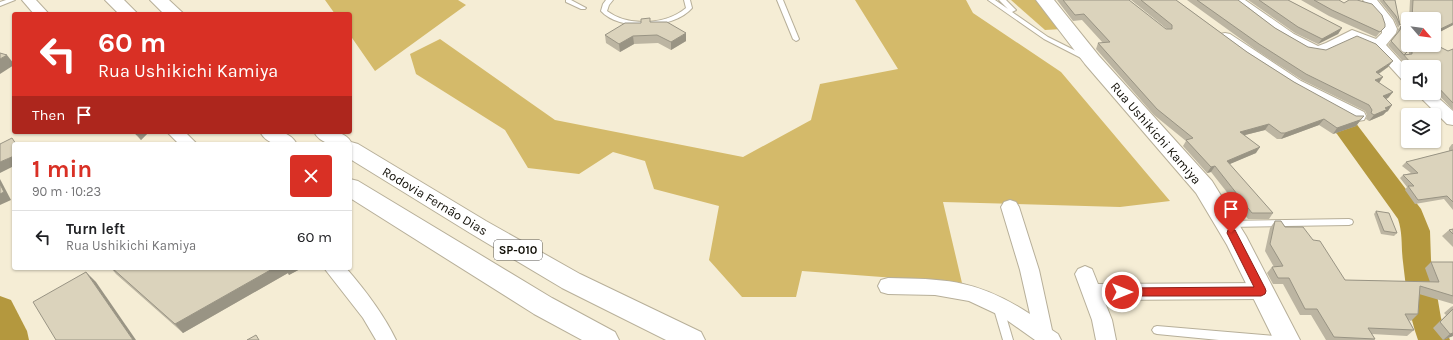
<!DOCTYPE html>
<meta charset="utf-8">
<style>
:root{--surface:#fff;--page:#f6f6f6;--text:#202124;--muted:#757577;--line:#e0e0e0;--accent:#d93025}
body{margin:0;font-family:Karla,sans-serif;background:var(--page);color:var(--text);height:100vh;display:flex;flex-direction:column;font-size:15px;white-space:nowrap}
*{box-sizing:border-box;margin:0}
p{font-size:13px;color:var(--muted)}
.icon{flex:none;width:22px;height:22px;fill:none;stroke:currentColor;stroke-width:2;stroke-linecap:round;stroke-linejoin:round}
.map{position:relative;flex:1;overflow:hidden}
.drawer{position:absolute;left:12px;top:142px;width:340px;height:128px;display:flex;flex-direction:column;background:var(--surface);border-radius:4px;box-shadow:0 1px 3px #0004}
.drawer>*{flex:none}
.banner{position:absolute;left:12px;top:12px;width:340px;height:122px;border-radius:4px;box-shadow:0 1px 3px #0004;background:#d93025;color:#fff;overflow:hidden}
.needle{width:26px;rotate:118deg}
.fabs{position:absolute;left:1401px;top:12px;display:grid;gap:8px}
.fabs a{display:grid;place-items:center;width:40px;height:40px;border-radius:4px;background:var(--surface);box-shadow:0 1px 3px #0004;font-size:20px}
.pin{position:absolute;display:grid;place-items:center;width:34px;height:34px;color:#fff;margin:-41px -17px;border-radius:50% 50% 50% 0;rotate:-45deg;box-shadow:0 0 4px #0007}
.pin .icon{rotate:45deg}
.me{position:absolute;width:44px;margin:-22px;rotate:90deg;stroke-linejoin:round;filter:drop-shadow(0 0 3px #0008)}
.turn{display:flex;align-items:center;gap:14px;height:84px;padding:0 20px;font-size:18px}
.turn .icon{width:52px;height:52px;stroke-width:2.5}
.turn b{display:block;font-size:28px;line-height:34px}
.then{display:flex;align-items:center;height:38px;padding:0 20px;background:#0003;gap:8px;font-size:15px}
.round{display:grid;place-items:center;flex:none;width:42px;height:42px;border-radius:4px;background:var(--page)}
.summary{display:flex;align-items:center;justify-content:space-between;height:68px;padding:0 20px}
h1{font-size:24px;font-weight:700;line-height:30px;color:var(--accent)}
ul{padding:0;list-style:none}
li{display:flex;align-items:center;gap:12px;height:52px;padding:0 20px;border-top:1px solid var(--line)}
li div{flex:1}
li b{display:block;font-size:15px}
li em{font-style:normal}
.map>svg:first-child{display:block}
.green{fill:#d4ba6a}
.lines{fill:none;stroke-linecap:round;stroke-linejoin:round}
.river{fill:#b4983e;fill-rule:evenodd}
.service-casing{stroke:#b7af99;stroke-width:2}
.minor-casing{stroke:#b7af99;stroke-width:2}
.secondary-casing{stroke:#b7af99;stroke-width:2}
.motorway-casing{stroke:#b7af99;stroke-width:2}
.service{fill:#fff;fill-rule:evenodd}
.minor{fill:#fff;fill-rule:evenodd}
.secondary{fill:#fff;fill-rule:evenodd}
.motorway{fill:#fff;fill-rule:evenodd}
.wall{fill:#bcb5a2}
.shaded-wall{fill:#999484}
.building{fill:#dbd3bc;stroke:#999484}
.route{fill:#d93025;stroke:#8d1f18}
.labels{text-anchor:middle;dominant-baseline:central;stroke-width:3.5;stroke-linejoin:round;paint-order:stroke}
.shield{fill:#fff;stroke:#585651;stroke-width:1}
.shield-label{font-size:12px;font-weight:bold;fill:#100e06}
.street-label{font-size:13px;fill:#100e06;stroke:#fff}
</style>
<div class="map">
<svg width="1453" height="340" viewBox="0 0 1453 340">
<rect width="100%" height="100%" fill="#f5edd5"/>
<g class="green">
<path d="M325,0H458L466,5L375,71L350,35V14H335Z"/>
<path d="M855,0H966L973,13L1061,72L1170,201L1120,207L943,202L962,283L802,271L796,297H742L709,260L719,206L654,189L645,161L613,152L579,174L528,168L505,130L416,74L410,54L440,39L555,120L743,157L811,120L820,84L898,69Z"/>
<path d="M1011,0H1039L1062,29L1045,30Z"/>
</g>
<g class="lines">
<g class="river">
<path d="M1318,101L1341,109L1355,122L1421,209L1430,231L1431,260L1441,318L1450,340H1418C1409,315 1406,288 1403,262C1401,247 1403,234 1398,219L1337,134L1323,121L1309,115L1306,109L1309,103Z"/>
<path d="M0,296L11,300L27,331L29,340H0Z"/>
</g>
<defs>
<g id="service">
<path d="M6,0H15L0,6V2Z"/>
<path d="M566,0H571L586,8L585,9H581L566,2Z"/>
<path d="M606,0H613L609,5L607,11C628,27 666,25 686,8L684,0H690L692,8C674,29 620,32 601,11L603,4Z"/>
<path d="M777,0H783L799,39L798,40L796,41L793,39Z"/>
<path d="M988,0H995L1008,9L999,0H1006L1016,10L1012,12L1048,37L1090,58L1087,60H1085L1044,39Z"/>
<path d="M1349,219L1352,220L1353,222L1352,224L1349,225L1227,227L1224,226L1223,224L1224,222L1227,221Z"/>
<path d="M998,302L1001,303L1003,306L1013,340H1003L993,306L995,303Z"/>
<path d="M1157,326L1287,337L1289,340H1219L1157,334L1154,333L1152,330L1154,327Z"/>
</g>
<g id="minor">
<path d="M22,0H36L49,14H34Z"/>
<path d="M1229,0H1245L1294,34L1318,46L1326,43L1352,30L1376,39L1382,33V29L1379,20L1363,0H1377L1393,20L1397,29L1396,33L1386,45L1408,69V83L1403,81L1373,48L1353,40L1336,49L1322,54L1305,51L1272,32Z"/>
<path d="M1225,33L1230,34L1301,81L1364,112L1366,116L1364,120L1358,121L1352,120L1291,87L1220,40L1218,37L1220,34Z"/>
<path d="M1416,93H1433L1453,111V125L1447,124Z"/>
<path d="M167,132H185L197,144H179Z"/>
<path d="M1010,200L1016,202L1019,207L1039,270L1052,330L1058,334L1061,340H1035L1001,316L969,301L935,295L888,294L881,292L878,286L881,280L888,278C948,279 978,280 1030,314L1020,270L1001,207L1004,202Z"/>
<path d="M1085,266L1092,269L1098,284L1261,283L1268,285L1271,291L1268,297L1261,299L1104,300L1112,320L1116,340H1096L1092,320L1075,274L1078,269Z"/>
<path d="M324,268H346C365,290 383,313 396,340H376L363,318Z"/>
</g>
<path id="secondary" d="M1036,0H1054L1099,56L1212,181L1246,236L1300,340H1274L1227,245L1196,193L1085,64Z"/>
<g id="motorway">
<path d="M105,0H124L138,14H119Z"/>
<path d="M150,0H169L184,14H164Z"/>
<path d="M260,132C275,132 288,129 297,144C281,144 269,147 260,132Z"/>
<path d="M314,132C327,132 344,129 351,142L358,144L486,221L580,274L701,332L705,340H666L562,288L470,233L350,159V144C335,144 322,146 314,132Z"/>
<path d="M350,179L358,181L552,298L615,332L619,340H582L534,314L350,198Z"/>
</g>
</defs>
<use href="#service" class="service-casing"/>
<use href="#minor" class="minor-casing"/>
<use href="#secondary" class="secondary-casing"/>
<use href="#motorway" class="motorway-casing"/>
<use href="#service" class="service"/>
<use href="#minor" class="minor"/>
<use href="#secondary" class="secondary"/>
<use href="#motorway" class="motorway"/>
</g>
<g class="wall">
<path d="M1057,0H1129L1166,29H1167L1131,0H1176L1247,52L1294,82L1359,122L1356,126L1333,134L1319,125L1281,139H1277L1265,130L1245,135L1256,153L1229,164L1273,213L1269,219H1248L1211,172L1207,173L1183,146L1186,141L1154,115L1096,49L1098,43H1103L1082,20L1073,21Z"/>
<path d="M1187,0H1238L1275,28L1308,47L1388,67L1379,74L1378,83L1393,92L1388,98L1386,99L1388,111L1386,112L1383,115L1369,121L1366,119L1367,115L1365,111L1302,80L1256,50Z"/>
<path d="M1248,0H1288L1342,28L1338,34L1318,44L1295,33Z"/>
<path d="M1301,0H1339L1380,32L1376,37L1329,16Z"/>
<path d="M1379,0H1395L1400,25L1398,28L1394,19Z"/>
<path d="M1410,0H1453V25L1434,35V19H1409Z"/>
<path d="M650,22L686,41L671,50L658,43L634,44L620,52L606,43L605,35Z"/>
<path d="M1401,26L1407,52L1405,54H1409V45H1434L1448,51L1453,49V110L1434,90V67H1408L1388,45L1397,33L1398,29Z"/>
<path d="M133,132H148V133L141,140Z"/>
<path d="M1452,144H1453V210L1444,199L1415,204L1405,190L1407,187L1400,178L1403,175L1411,173L1402,166L1406,162L1449,151V148Z"/>
<path d="M1376,211L1397,233L1394,236L1381,234L1374,214Z"/>
<path d="M1275,221L1313,240L1345,280L1430,282L1425,268L1431,262H1453V304L1419,294L1418,314L1411,321L1409,320L1414,330L1407,336L1372,334L1375,339L1374,340H1326L1311,315H1300L1283,284H1273L1267,273L1272,267H1274L1265,251L1270,228Z"/>
<path d="M1453,229V247L1442,236L1449,230Z"/>
<path d="M111,268H302L289,275L288,273L183,333L116,274Z"/>
<path d="M1453,306V336L1443,340L1433,328L1446,315L1444,313L1451,307Z"/>
</g>
<g class="shaded-wall">
<path d="M1453,23V25L1434,35V32Z"/>
<path d="M1342,28L1338,34L1318,44L1322,39Z"/>
<path d="M686,33V41L671,50V42Z"/>
<path d="M633,36L634,44L620,52L619,44Z"/>
<path d="M7,55L14,64V65L0,74V59Z"/>
<path d="M1393,61L1388,67L1372,78L1376,72Z"/>
<path d="M1383,77L1379,83L1371,86L1375,80Z"/>
<path d="M1393,92L1388,98L1378,102L1383,96Z"/>
<path d="M1392,105L1388,111L1386,112L1383,115L1369,121L1374,115L1385,108Z"/>
<path d="M1364,116L1356,126L1333,134L1337,128Z"/>
<path d="M1324,119L1319,125L1281,139L1285,133Z"/>
<path d="M1269,124L1265,130L1237,137L1240,132Z"/>
<path d="M140,132H148V133L141,140L137,135Z"/>
<path d="M1260,147L1256,153L1223,167L1227,161Z"/>
<path d="M14,156V166L0,173V162Z"/>
<path d="M1215,166L1211,172L1207,173L1211,167Z"/>
<path d="M0,179L11,200L0,205Z"/>
<path d="M274,268H302L289,275L288,273L183,333L175,324Z"/>
<path d="M86,272L96,282L136,340H133Z"/>
<path d="M1453,333V336L1443,340L1450,334Z"/>
</g>
<g class="building">
<path d="M1063,0H1129L1166,29H1172V25L1141,0H1176L1247,52L1294,82L1356,116H1364L1360,120L1337,128L1324,119L1285,133H1281L1269,124L1240,132L1260,147L1227,161L1273,213H1252L1215,166L1211,167L1186,140L1193,138L1157,109L1098,43L1110,42L1084,14L1075,15Z"/>
<path d="M1197,0H1238L1275,28L1308,47L1326,50L1357,36L1376,44L1393,61L1376,72L1383,77L1375,80L1393,92L1383,96L1392,105L1385,108L1388,109L1374,115L1371,113L1372,110L1369,105L1306,74L1259,44Z"/>
<path d="M1259,0H1288L1342,28L1322,39L1298,27Z"/>
<path d="M1314,0H1339L1344,3L1349,0H1357L1372,4L1382,15L1385,24V27L1380,32L1332,10Z"/>
<path d="M1383,0H1395L1400,25L1396,16Z"/>
<path d="M1413,0H1453V23L1434,32V19H1412Z"/>
<path d="M650,18V22H667L686,33L671,42L657,35L633,36L619,44L605,35L625,23H641V19Z"/>
<path d="M1401,26L1407,52L1404,55L1412,54V45H1434V44L1448,51L1453,49V103L1434,83V67H1419L1417,65L1414,67H1412V64L1391,41L1400,30Z"/>
<path d="M0,53L7,55L0,59Z"/>
<path d="M134,132H140L137,135Z"/>
<path d="M12,138L16,144H14V156L0,162V144Z"/>
<path d="M1453,150V202L1447,196L1418,200L1408,186H1414L1403,175L1418,173L1406,162Z"/>
<path d="M0,184L4,192L0,194Z"/>
<path d="M1376,211L1389,213L1397,233L1384,231Z"/>
<path d="M1275,221H1281L1285,227H1303L1313,240L1320,241L1345,280L1439,282L1431,262H1453V296L1420,286L1418,314H1405L1414,330L1368,328L1375,339L1334,337L1317,309H1305L1289,278H1278L1272,267L1283,266L1270,244Z"/>
<path d="M1453,229V234L1449,230Z"/>
<path d="M112,268H274L175,324Z"/>
<path d="M86,272L133,340H56L33,302Z"/>
<path d="M1453,309V333L1450,334L1440,322Z"/>
<path d="M256,335L259,340H247Z"/>
</g>
<path class="route" d="M1231,229L1235,230L1265,288L1266,291L1265,294L1261,296H1122L1119,295L1117,292L1119,289L1122,288L1254,287L1227,233L1228,230Z"/>
<g class="labels">
<rect class="shield" x="494" y="240" width="48" height="20" rx="3"/>
<g class="shield-label">
<text x="518" y="250">SP-010</text>
</g>
<g class="street-label">
<text transform="translate(1156 133) rotate(49)">Rua Ushikichi Kamiya</text>
<text transform="translate(435 201) rotate(31)">Rodovia Fernão Dias</text>
</g>
</g>
</svg>
<div class="fabs">
<a><svg class="needle" viewBox="-14 -14 28 28"><path d="M0-13l5 13h-10z" fill="#e53935"/><path d="M0 13l5-13h-10z" fill="#757577"/></svg></a>
<a><svg class="icon" aria-label="sound" viewBox="0 0 24 24"><path d="M4 9h4l5-4v14l-5-4H4zM17 9q2 3 0 6"/></svg></a>
<a><svg class="icon" aria-label="layers" viewBox="0 0 24 24"><path d="M12 4l9 5-9 5-9-5zM3 14l9 5 9-5"/></svg></a>
</div>
<div class="pin" style="left:1231px;top:233px;background:#d93025"><svg class="icon" aria-label="arrive" viewBox="0 0 24 24"><path d="M6 21V4h12l-3 4 3 4H6"/></svg></div>
<svg class="me" style="left:1122px;top:292px" viewBox="-20 -20 40 40"><circle r="17" fill="#d93025" stroke="#fff" stroke-width="3"/><path d="M0-11L8 9 0 5-8 9z" fill="#fff"/></svg>
<div class="banner">
<div class="turn"><svg class="icon" aria-label="left" viewBox="0 0 24 24"><path d="M17 20v-9H6M10 6l-5 5 5 5"/></svg><div><b>60 m</b>Rua Ushikichi Kamiya</div></div>
<div class="then">Then<svg class="icon" aria-label="arrive" viewBox="0 0 24 24"><path d="M6 21V4h12l-3 4 3 4H6"/></svg></div>
</div>
<section class="drawer">
<div class="summary"><div><h1>1 min</h1><p>90 m · 10:23</p></div><a class="round" style="background:#d93025;color:#fff"><svg class="icon" aria-label="close" viewBox="0 0 24 24"><path d="M6 6l12 12M18 6L6 18"/></svg></a></div>
<ul>
<li><svg class="icon" aria-label="left" viewBox="0 0 24 24"><path d="M17 20v-9H6M10 6l-5 5 5 5"/></svg><div><b>Turn left</b><p>Rua Ushikichi Kamiya</p></div><em>60 m</em></li>
</ul>
</section>
</div>
